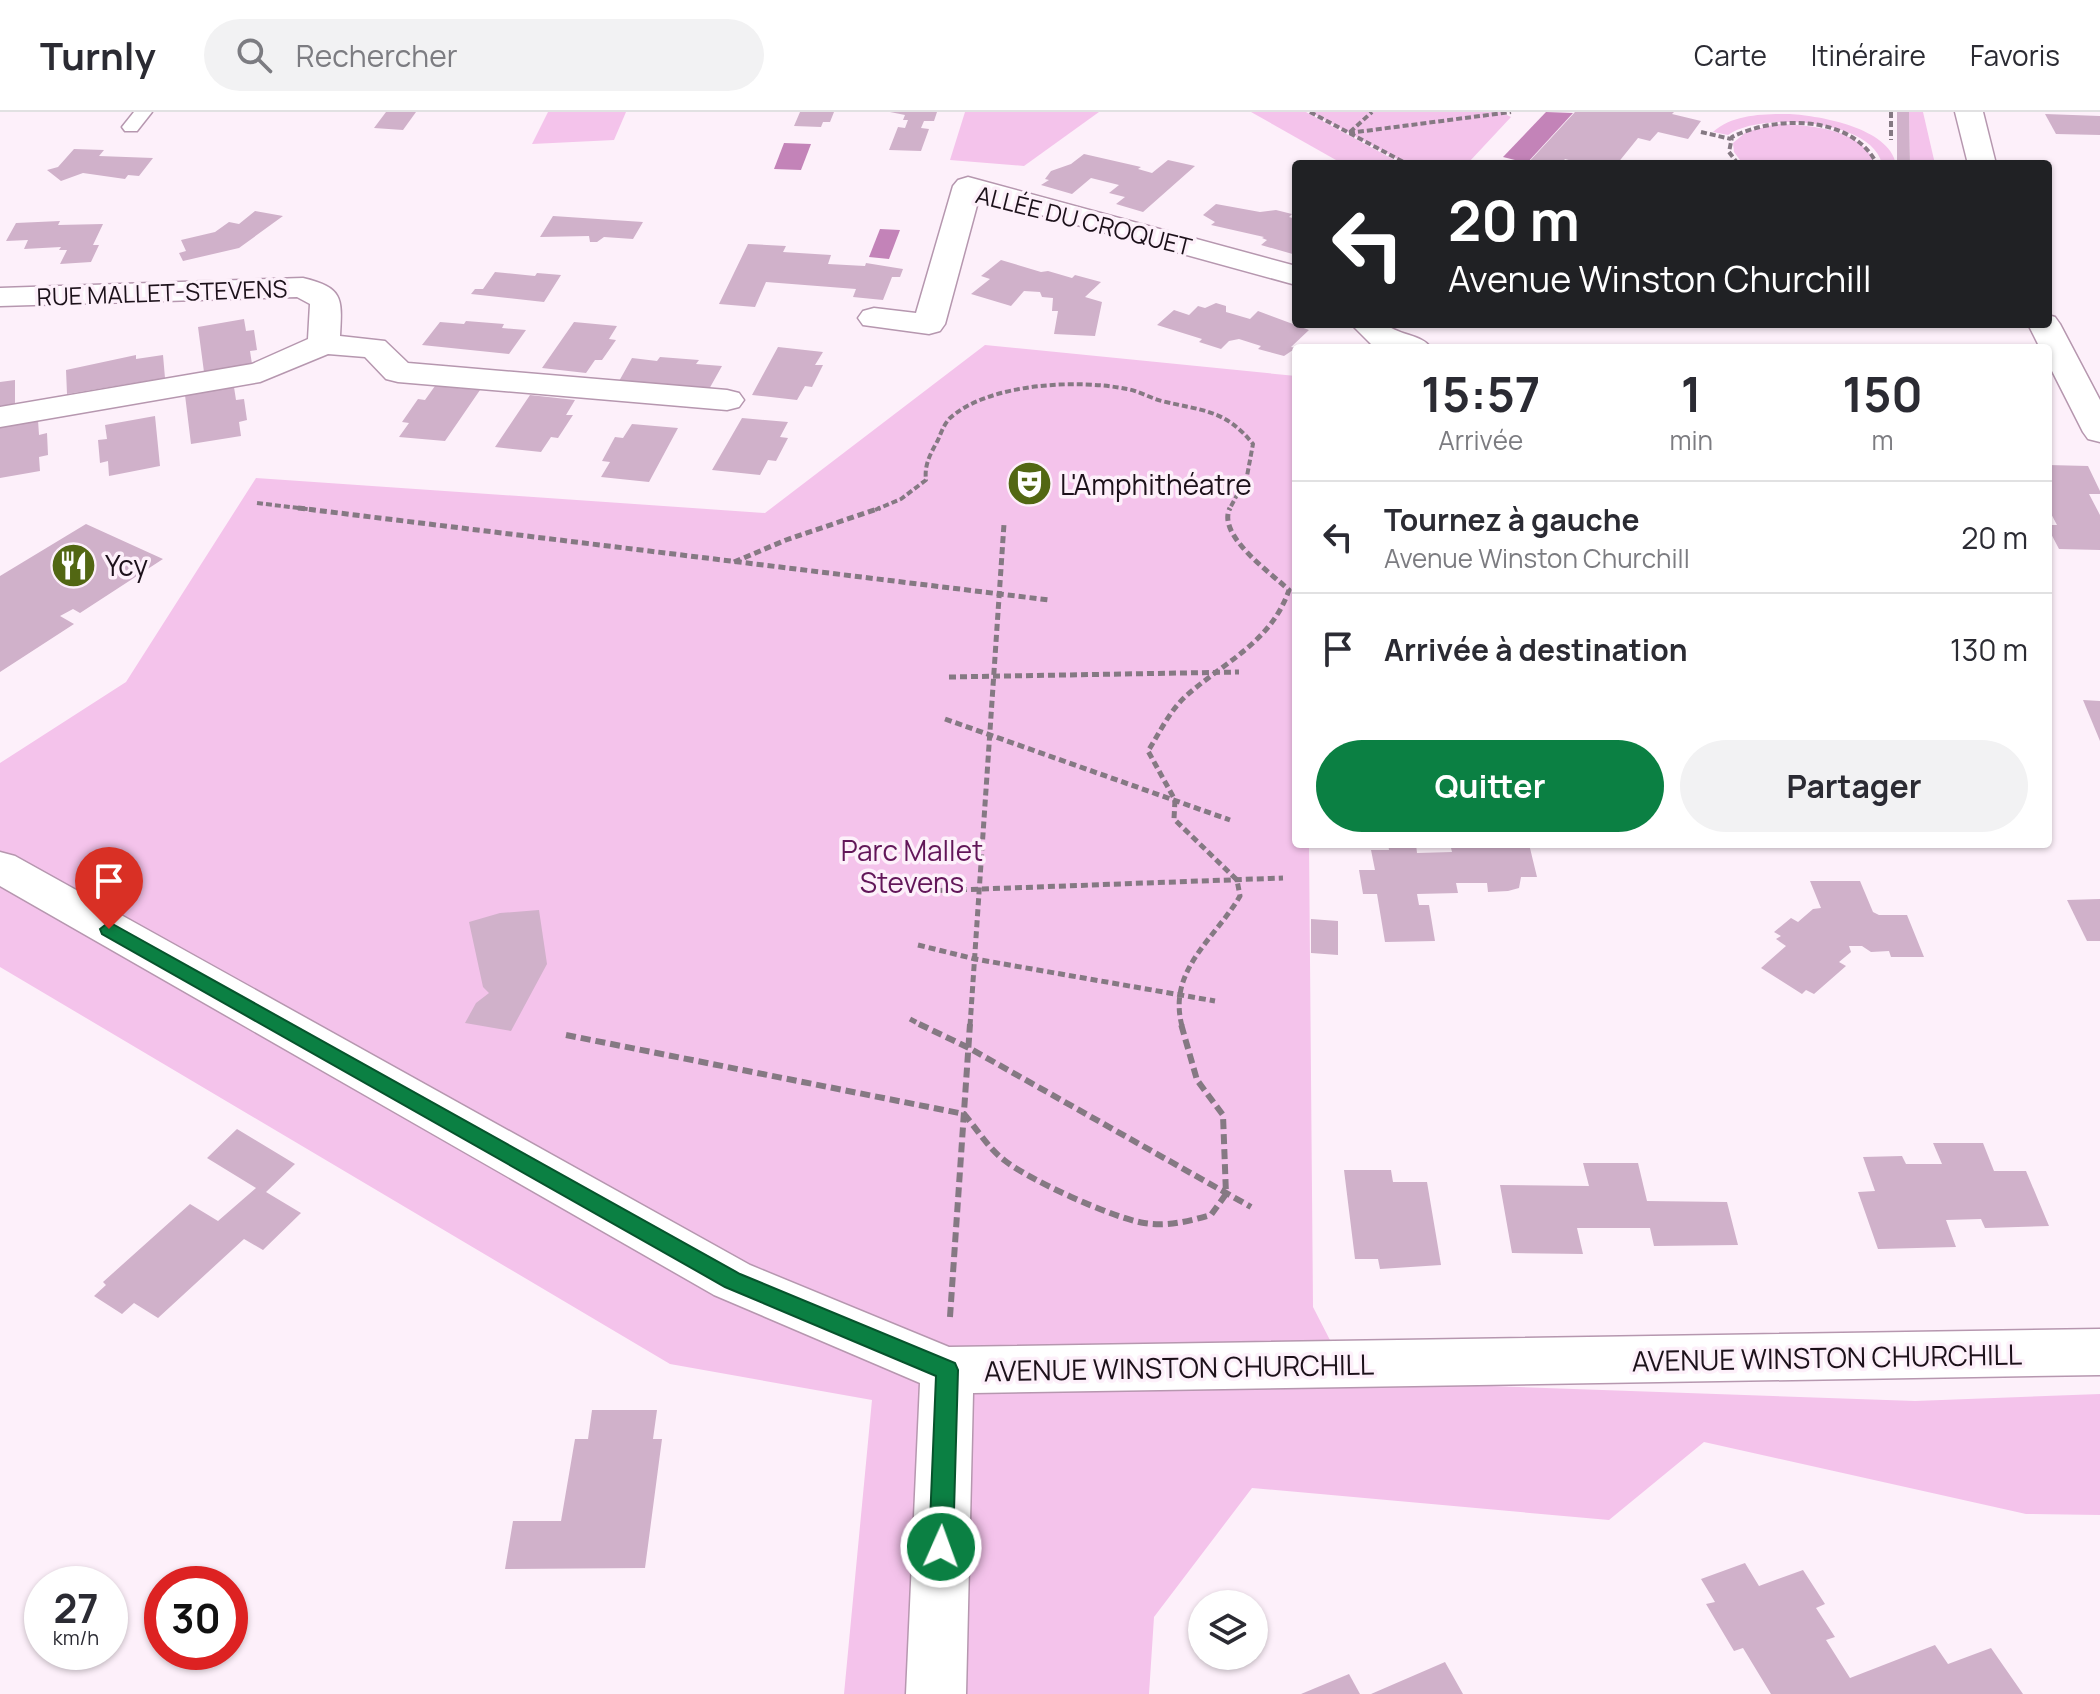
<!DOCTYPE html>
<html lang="fr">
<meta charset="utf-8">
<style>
:root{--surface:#fff;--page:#f2f2f3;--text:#2b2b33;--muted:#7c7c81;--line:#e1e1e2;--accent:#0b8043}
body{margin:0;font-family:Manrope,sans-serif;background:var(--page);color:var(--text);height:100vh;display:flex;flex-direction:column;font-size:30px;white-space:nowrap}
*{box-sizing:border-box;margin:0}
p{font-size:26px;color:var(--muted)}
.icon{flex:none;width:44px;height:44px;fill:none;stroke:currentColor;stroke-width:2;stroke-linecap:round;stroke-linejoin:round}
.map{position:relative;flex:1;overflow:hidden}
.side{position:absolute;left:1292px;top:232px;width:760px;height:504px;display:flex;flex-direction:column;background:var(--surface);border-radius:8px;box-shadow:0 2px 6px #0004}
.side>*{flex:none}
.hud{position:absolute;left:1292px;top:48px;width:760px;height:168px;border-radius:8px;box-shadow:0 2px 6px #0004;background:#202124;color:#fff;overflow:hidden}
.buttons{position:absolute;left:1188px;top:1478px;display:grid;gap:16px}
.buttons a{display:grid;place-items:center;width:80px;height:80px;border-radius:50%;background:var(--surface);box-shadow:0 2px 6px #0004;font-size:40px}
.speed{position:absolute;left:24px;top:1454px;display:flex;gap:16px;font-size:40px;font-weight:700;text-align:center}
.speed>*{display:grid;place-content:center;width:104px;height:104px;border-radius:50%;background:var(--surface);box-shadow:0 2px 6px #0004;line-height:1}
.speed small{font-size:20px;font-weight:400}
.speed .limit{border:12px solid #d22;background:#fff;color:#111}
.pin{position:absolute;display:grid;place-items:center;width:68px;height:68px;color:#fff;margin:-82px -34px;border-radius:50% 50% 50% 0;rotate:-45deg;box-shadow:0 0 8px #0007}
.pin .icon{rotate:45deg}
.me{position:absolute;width:88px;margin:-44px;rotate:2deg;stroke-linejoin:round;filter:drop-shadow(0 0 6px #0008)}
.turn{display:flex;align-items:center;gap:28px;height:168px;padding:0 24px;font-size:36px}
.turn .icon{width:104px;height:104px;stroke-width:2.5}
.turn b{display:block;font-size:56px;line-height:68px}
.eta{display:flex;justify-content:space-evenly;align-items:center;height:136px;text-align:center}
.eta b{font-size:48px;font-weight:700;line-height:56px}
.button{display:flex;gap:16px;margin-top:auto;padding:16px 24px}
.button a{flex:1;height:92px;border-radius:48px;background:var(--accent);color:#fff;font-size:32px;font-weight:700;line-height:92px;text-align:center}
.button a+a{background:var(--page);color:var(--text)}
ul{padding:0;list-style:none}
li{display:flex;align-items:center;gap:24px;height:112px;padding:0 24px;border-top:2px solid var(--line)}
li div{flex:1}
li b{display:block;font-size:30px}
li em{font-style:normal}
header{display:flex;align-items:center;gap:48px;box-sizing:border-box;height:112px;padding:0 40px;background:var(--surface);border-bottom:2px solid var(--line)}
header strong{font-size:38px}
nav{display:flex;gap:44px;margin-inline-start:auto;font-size:28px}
.search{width:560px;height:72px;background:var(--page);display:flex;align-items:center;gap:20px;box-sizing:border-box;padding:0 28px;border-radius:44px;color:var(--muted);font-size:30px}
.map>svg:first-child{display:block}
.green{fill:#f4c3eb}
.water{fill:#c383b8}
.building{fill:#d0b1ca}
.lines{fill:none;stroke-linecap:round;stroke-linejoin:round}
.service-casing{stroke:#b697af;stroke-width:3}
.minor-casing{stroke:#b697af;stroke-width:3}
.path-far2{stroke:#857983;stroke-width:4;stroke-dasharray:6 3;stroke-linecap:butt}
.path-far1{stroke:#857983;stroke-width:5;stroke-dasharray:7 4;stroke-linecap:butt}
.path{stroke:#857983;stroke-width:6;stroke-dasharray:10 5;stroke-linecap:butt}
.service{fill:#fff;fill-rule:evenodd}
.minor{fill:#fff;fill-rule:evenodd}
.route{fill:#0b8043;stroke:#07532c;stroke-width:2}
.labels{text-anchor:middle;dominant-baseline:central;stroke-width:7;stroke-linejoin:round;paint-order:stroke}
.far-street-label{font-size:24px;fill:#1c111a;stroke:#fdf0fa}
.poi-label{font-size:28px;fill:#1c111a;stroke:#fdf0fa;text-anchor:start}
.park-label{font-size:28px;fill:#621659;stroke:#fdf0fa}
.street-label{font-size:28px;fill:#1c111a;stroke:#fdf0fa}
</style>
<header>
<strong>Turnly</strong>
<div class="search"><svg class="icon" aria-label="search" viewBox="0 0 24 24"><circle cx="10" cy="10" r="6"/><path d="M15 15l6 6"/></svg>Rechercher</div>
<nav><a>Carte</a><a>Itinéraire</a><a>Favoris</a></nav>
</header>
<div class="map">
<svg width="2100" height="1582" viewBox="0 0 2100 1582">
<rect width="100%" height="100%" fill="#fdf0fa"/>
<g class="green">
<path d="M548,0H626L614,28L532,32Z"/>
<path d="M965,0H1099L1024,54L950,48Z"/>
<path d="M1251,0H1306L1402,52H1343Z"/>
<path d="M1310,0H1501L1511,5L1469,50L1476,52H1407Z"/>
<path d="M1909,0H1923L1935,52H1910Z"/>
<path d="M1790,2C1821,4 1889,16 1896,52H1882C1872,6 1759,0 1728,23L1713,20C1733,2 1764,2 1790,2Z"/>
<path d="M1776,12C1809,13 1858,16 1874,49L1873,52H1743L1734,40L1733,31L1746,20Z"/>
<path d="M985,233L1296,264V732H1309L1313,1195L1351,1269L1915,1289L2100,1282V1403L2026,1402L1704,1330L1609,1408L1252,1376L1154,1505L1149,1582H844L872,1288L670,1252L0,855V651L126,570L256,366L765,401Z"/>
</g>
<g class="water">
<path d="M1546,0L1573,1L1527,51L1503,45Z"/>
<path d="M784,31L811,32L801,58L774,57Z"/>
<path d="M880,117L900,118L889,147L869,145Z"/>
</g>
<g class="building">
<path d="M386,0H416L403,18L374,16Z"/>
<path d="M800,0H834L830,10H823L821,15L794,14Z"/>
<path d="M890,0H937L934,9H924L921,16L929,17L921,39L889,38L898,15L905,16L908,8H903L905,3Z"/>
<path d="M1575,0H1674L1672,2L1701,9L1688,27L1658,20L1650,29L1638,26L1617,52H1584L1565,47L1561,52H1527Z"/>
<path d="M1897,0H1909L1910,52H1897Z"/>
<path d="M2045,2L2100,4V23L2056,22Z"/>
<path d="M74,37L104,38L99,44L153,46L139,64L128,63L125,67L83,61L61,69L47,58L58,55Z"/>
<path d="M1084,42L1141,55L1138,57L1152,61L1168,48L1195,54L1143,100L1116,92L1125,85L1109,81L1119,73L1091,66L1072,82L1041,73L1049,68L1045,67L1051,59L1071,52Z"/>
<path d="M1216,92L1260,100L1276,98L1292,102L1289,105L1296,107V143L1261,133L1267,128L1262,126L1264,125L1211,113L1215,110L1203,103Z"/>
<path d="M255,99L283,104L239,136L183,149L179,141L186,139L181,128L215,120L229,110L239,112Z"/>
<path d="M553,104L643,110L633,127L604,125L597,130H590L589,124L540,125Z"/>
<path d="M60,109L58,113L103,112L93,133H99L91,150L60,152L67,138H59L61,135L24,137L28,128L6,129L16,111Z"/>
<path d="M748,132L786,134L783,140L831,143L828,152L865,154L866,151L903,157L900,165H892L883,188L853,185L856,177L766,170L755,195L719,192Z"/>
<path d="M1001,148L1041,160L1048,159L1072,166L1075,163L1101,170L1085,185L1102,190L1095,224L1054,222L1058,199H1052L1053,186L1042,185L1040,180L1024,179L1011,194L971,182L990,167L981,164Z"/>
<path d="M495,160L535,164L537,161L561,163L544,190L471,182L475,177H483Z"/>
<path d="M1216,191L1226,194V200L1250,207L1258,199L1309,218L1291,235L1296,236L1284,244L1258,237L1261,234L1239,227L1229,229L1221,237L1199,230L1202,227L1157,213L1174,198L1189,203L1198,194L1205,196Z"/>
<path d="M244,207L246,219L254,218L257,238L250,239L252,252L204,260L198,215Z"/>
<path d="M466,209L504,212L502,216L526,218L509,242L422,233L440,210L464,212Z"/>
<path d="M574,210L617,214L609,227L616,228L602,248H595L586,261L542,256Z"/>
<path d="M1781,212H1819L1821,216H1782Z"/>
<path d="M778,235L823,240L815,253H823L812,275L805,274L797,288L752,283Z"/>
<path d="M136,243V247L163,243L165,266L67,282L66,258Z"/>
<path d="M660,245L699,248L696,252L722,254L708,279L618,271L632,246L657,249Z"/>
<path d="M15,268V292L0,294V270Z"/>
<path d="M435,274L480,278L445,329L399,325L409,311L402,310L418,287L425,288Z"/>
<path d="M234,275L236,288L244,287L247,308L239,310L241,324L191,332L185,283Z"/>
<path d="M530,283L575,288L566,303H573L558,326L551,325L541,340L495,335Z"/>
<path d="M155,304L160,354L109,364L108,349L100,351L98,328L107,327L105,313Z"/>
<path d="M742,306L788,310L780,325L788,326L776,349L768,348L760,363L712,358Z"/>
<path d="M38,308L39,323L47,321L48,343L39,345L40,359L0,366V315Z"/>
<path d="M632,312L678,316L649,370L601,365L610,350L602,349L615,325L623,326Z"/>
<path d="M2048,353L2088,354L2100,379V382H2089L2100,403V438L2059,437L2048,416V413H2057L2048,396Z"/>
<path d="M86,412L163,447L80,501L73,497L60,504L74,512L0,560V464Z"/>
<path d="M2083,588L2100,589V629Z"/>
<path d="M1388,732H1416L1417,741L1452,740L1450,732H1529L1537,765H1521L1519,776L1508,779L1488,780L1487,771H1456L1458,781L1417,782L1419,793H1429L1435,829L1385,830L1377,782H1363L1359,758H1375L1371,738H1389Z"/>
<path d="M1810,769H1860L1873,800L1879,803H1907L1924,845H1891L1889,839L1871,840L1862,834H1849L1851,840L1839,850L1846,854L1814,882L1806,878L1802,882L1761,856L1786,834L1776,827L1781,824L1774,820L1791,806L1798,810L1813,797L1821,796Z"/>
<path d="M2100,787V829H2087L2067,788Z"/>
<path d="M539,798L547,852L511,919L465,911L476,891L489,881L483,875L469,810L500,801Z"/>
<path d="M1311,807L1338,809V843L1311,841Z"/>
<path d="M237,1017L295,1052L266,1080L301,1101L263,1138L244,1127L158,1206L134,1191L122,1202L94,1184L106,1173L103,1170L190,1092L218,1109L256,1076L207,1046Z"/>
<path d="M1933,1031H1983L1994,1059H2026L2049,1114L1985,1116L1981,1107L1946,1108L1956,1135L1878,1137L1858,1080L1875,1079L1863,1045L1902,1044L1906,1052H1942Z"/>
<path d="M1583,1051H1638L1647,1089L1727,1090L1738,1133L1654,1134L1650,1116H1577L1583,1142L1512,1141L1500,1073L1589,1074Z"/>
<path d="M1344,1058H1391L1393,1070H1427L1441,1153L1380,1157L1378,1147H1355Z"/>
<path d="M592,1298H657L653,1327H662L645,1456L505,1457L513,1409H561L575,1327H588Z"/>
<path d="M1745,1451L1759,1474L1803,1458L1825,1492L1816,1496L1835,1525L1826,1528L1850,1566L1935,1533L1948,1552L1991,1536L2023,1582H1771L1743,1536L1734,1539L1706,1492L1715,1490L1701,1467Z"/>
<path d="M1445,1550L1463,1582H1371Z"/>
<path d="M1349,1562L1360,1582H1301Z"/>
</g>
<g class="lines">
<defs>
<path id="service" d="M134,0H152L137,19H125L122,15Z"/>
<g id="minor">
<path d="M1955,0H1983L1996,52H1968Z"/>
<path d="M968,65L1296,154V173L979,86L945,212L940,219L929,222L863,213L858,206L863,199L874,196L916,201L953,74L958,68Z"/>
<path d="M303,166C344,176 342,186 340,224L385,229L408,251L727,278L739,281L744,288L739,295L727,298L398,270L386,267L365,245L328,242L260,270L0,315V295L252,252L308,227L310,192L297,185L0,194V176Z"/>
<path d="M2048,203L2055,205L2060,212L2100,288V330L2088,327L2083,320L2048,251V236H2040L2028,212H2048Z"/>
<path d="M1351,212H1386C1399,224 1422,222 1431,236L1373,234Z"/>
<path d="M0,740L15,744L750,1153L949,1235L2100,1217V1263L973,1281L966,1582H906L920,1271L714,1183L0,774Z"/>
</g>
</defs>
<use href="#service" class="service-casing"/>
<use href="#minor" class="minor-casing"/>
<g class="path-far2">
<path d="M1310,0L1407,52"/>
<path d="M1891,0V28"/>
<path d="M1350,20L1372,0"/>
<path d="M1701,20L1731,27"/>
<path d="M1349,21L1511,0"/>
<path d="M1738,52L1729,40L1732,25C1776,3 1852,3 1877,52"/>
<path d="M257,391L315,398"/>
<path d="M875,398L901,387L926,368C924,352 931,341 938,328C941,321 944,312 950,306C989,271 1078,267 1127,277C1139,279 1150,286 1162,289C1202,299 1225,297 1253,332L1247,364L1229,398"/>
</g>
<g class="path-far1">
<path d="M298,396L1049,488"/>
<path d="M734,450L786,428L880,396"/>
<path d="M949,565L1239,560"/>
<path d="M945,607L1230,708"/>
<path d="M927,779L1283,766"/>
<path d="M918,833L975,847L1215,889"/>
<path d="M910,907L923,914"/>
<path d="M970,914L1004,412"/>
<path d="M1182,914C1167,858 1215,827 1240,784L1237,768L1174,707L1175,688L1148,639C1160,620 1170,598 1187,583C1226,549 1271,530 1289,478C1271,461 1216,423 1230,396"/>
</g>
<g class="path">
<path d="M919,912L969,936L1251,1095"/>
<path d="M566,923L964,1002C977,1017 989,1037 1004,1048C1029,1068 1113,1106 1144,1111C1168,1115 1189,1109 1211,1103L1226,1082L1223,1003L1197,968L1181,912"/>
<path d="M950,1205L970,912"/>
</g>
<use href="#service" class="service"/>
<use href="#minor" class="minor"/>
</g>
<path class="route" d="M109,810L740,1162L955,1251L958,1258L953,1435L950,1443L941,1446L933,1443L929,1435L936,1264L725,1175L102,822L100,817Z"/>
<defs>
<symbol id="theatre-disc" viewBox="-11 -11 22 22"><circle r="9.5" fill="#526713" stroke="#fdf0fa"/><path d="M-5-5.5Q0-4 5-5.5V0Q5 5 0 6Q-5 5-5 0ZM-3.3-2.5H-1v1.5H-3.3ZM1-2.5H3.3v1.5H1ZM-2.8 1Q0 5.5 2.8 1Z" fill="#fff"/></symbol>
<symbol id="restaurant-disc" viewBox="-11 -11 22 22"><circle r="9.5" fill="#526713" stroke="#fdf0fa"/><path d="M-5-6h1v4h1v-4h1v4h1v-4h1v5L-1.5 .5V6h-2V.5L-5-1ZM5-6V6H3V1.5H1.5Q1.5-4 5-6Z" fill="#fff"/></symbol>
</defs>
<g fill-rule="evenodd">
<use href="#theatre-disc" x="1004" y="346" width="51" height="51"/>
<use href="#restaurant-disc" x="48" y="428" width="51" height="51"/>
</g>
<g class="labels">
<g class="far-street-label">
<text transform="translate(1084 108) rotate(14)">ALLÉE DU CROQUET</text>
<text transform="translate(162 180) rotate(-2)">RUE MALLET-STEVENS</text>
</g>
<g class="poi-label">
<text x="1060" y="372">L'Amphithéatre</text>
<text x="105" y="453">Ycy</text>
</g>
<g class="park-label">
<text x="912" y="738">Parc Mallet<tspan x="912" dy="32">Stevens</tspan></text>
</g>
<g class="street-label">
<text transform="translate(1827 1245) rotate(-1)">AVENUE WINSTON CHURCHILL</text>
<text transform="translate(1179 1255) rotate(-1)">AVENUE WINSTON CHURCHILL</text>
</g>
</g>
</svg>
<div class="buttons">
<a><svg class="icon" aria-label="layers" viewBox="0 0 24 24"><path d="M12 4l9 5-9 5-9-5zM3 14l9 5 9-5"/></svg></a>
</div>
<div class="speed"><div>27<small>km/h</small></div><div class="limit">30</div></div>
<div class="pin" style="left:109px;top:817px;background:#d93025"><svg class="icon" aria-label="arrive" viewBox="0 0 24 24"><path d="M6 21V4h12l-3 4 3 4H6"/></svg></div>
<svg class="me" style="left:941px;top:1435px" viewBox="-20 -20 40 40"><circle r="17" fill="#0b8043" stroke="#fff" stroke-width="3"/><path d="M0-11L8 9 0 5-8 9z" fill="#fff"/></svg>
<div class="hud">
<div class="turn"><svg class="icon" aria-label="left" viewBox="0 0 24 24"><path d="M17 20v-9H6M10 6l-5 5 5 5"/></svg><div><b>20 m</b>Avenue Winston Churchill</div></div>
</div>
<section class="side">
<div class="eta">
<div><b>15:57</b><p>Arrivée</p></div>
<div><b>1</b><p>min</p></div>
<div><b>150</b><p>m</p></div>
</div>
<ul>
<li><svg class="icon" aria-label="left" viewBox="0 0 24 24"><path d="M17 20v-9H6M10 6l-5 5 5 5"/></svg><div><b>Tournez à gauche</b><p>Avenue Winston Churchill</p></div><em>20 m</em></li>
<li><svg class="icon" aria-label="arrive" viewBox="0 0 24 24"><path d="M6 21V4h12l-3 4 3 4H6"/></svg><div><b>Arrivée à destination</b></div><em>130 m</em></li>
</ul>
<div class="button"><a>Quitter</a><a>Partager</a></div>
</section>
</div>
